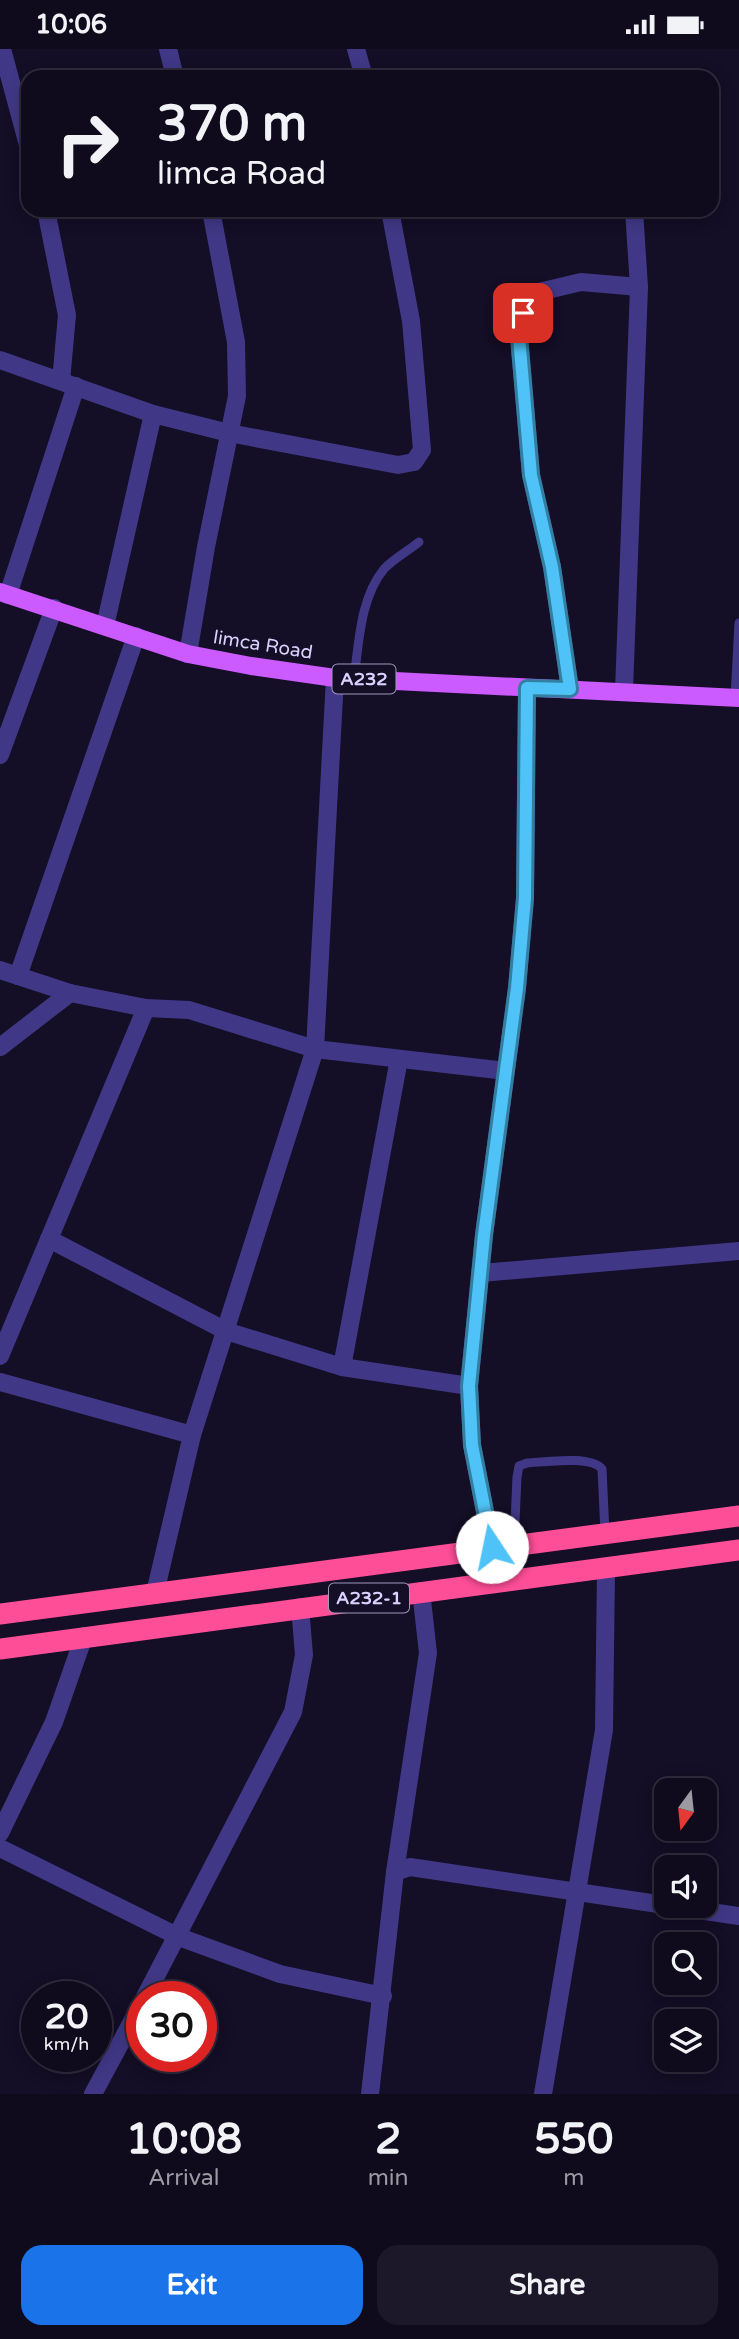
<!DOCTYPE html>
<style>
:root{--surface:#0f0a1c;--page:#1d1829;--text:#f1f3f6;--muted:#9b9aa3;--line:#2f2b3b;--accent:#1a73e8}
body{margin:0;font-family:"Varela Round",sans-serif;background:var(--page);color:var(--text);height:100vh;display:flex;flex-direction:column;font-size:26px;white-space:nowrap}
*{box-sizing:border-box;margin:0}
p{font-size:23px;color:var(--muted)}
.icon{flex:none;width:38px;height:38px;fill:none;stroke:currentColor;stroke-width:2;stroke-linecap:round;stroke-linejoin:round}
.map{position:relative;height:2045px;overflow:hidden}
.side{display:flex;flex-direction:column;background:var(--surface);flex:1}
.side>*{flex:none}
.hud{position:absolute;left:21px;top:21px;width:698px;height:147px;border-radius:21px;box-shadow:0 4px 18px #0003,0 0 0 2px var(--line);background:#0f0a1c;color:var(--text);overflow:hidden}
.needle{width:46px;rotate:195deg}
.fabs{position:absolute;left:654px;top:1729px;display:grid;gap:14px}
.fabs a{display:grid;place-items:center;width:63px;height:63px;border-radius:14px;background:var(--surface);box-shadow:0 4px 18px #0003,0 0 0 2px var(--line);font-size:35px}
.speed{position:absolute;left:21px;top:1932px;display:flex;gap:14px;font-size:35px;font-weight:700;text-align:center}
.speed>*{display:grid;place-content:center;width:91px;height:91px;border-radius:50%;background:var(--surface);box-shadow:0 4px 18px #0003,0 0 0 2px var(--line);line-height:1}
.speed small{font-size:18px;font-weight:400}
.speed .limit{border:10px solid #d22;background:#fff;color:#111}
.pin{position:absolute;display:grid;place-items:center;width:60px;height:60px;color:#fff;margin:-30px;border-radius:14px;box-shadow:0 4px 10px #0006}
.me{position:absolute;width:77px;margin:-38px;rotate:349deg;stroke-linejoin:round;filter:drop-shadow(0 0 5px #0008)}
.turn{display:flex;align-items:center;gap:24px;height:147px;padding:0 21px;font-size:32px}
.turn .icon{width:91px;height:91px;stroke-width:2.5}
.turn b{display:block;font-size:49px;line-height:60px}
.eta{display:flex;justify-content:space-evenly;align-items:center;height:119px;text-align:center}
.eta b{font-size:42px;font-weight:800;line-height:49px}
.action{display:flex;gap:14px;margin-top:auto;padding:14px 21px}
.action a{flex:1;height:80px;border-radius:21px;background:var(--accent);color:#fff;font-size:28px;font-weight:800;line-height:80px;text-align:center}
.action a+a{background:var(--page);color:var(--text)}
.status{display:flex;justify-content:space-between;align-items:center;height:49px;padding:0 35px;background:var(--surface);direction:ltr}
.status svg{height:19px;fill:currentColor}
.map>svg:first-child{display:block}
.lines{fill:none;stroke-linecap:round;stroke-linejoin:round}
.lane{stroke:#403886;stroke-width:9}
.street{stroke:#403886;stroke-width:18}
.primary{stroke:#cb5aff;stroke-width:18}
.highway{stroke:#ff4e98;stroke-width:21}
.route-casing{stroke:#337fa1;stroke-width:18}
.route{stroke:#4fc3f7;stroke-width:12}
.labels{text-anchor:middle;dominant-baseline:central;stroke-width:6;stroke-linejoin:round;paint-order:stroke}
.shield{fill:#140e26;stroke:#9f98be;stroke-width:2}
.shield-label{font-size:18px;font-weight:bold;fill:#dbd3ff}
.street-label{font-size:19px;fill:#dbd3ff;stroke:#140e26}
</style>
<div class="status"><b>10:06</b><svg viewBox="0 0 49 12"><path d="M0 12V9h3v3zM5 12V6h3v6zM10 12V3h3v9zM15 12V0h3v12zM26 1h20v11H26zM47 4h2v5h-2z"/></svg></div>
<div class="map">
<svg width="739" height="2045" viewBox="0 0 739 2045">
<rect width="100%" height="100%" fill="#140e26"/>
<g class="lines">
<g class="lane">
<path d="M354,629C359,594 360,549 384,520C393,510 408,502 419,493"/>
<path d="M735,649L739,574"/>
<path d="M514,1495L517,1428L519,1417L527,1414C545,1413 591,1406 602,1420L605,1484"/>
</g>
<g class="street">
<path d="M2,0L28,96"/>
<path d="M168,0L175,28"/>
<path d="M356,0L364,28"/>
<path d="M46,161L67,266L61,332"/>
<path d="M0,311L153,365L229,384L398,416L414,413L422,401L411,272L390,161"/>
<path d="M8,546L76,337"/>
<path d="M105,577L153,365"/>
<path d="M188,605L206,498L237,347L236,293L211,161"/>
<path d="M570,640L552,518L531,426L519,287L523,264L539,243L581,233L639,238"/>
<path d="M624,642L639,238L634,161"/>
<path d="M0,706L54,559"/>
<path d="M0,921L70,944L146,959L189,961L315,1000L506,1022"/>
<path d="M18,927L136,587"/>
<path d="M0,998L70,944"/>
<path d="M49,1190L226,1282L342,1318L469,1337"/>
<path d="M481,1224L739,1202"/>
<path d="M0,1307L146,959"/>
<path d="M342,1318L399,1010"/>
<path d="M0,1333L192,1386"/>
<path d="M492,1498L472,1396L469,1337L484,1186L517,939L525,850L527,639"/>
<path d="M155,1544L192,1386L315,1000L335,629"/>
<path d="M0,1784L54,1673L84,1587"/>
<path d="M0,1799L179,1888L280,1925L383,1947"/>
<path d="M395,1823L410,1818L739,1867"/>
<path d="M145,1948L293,1663L304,1606L300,1558"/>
<path d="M93,2045L142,1954"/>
<path d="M370,2045L395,1823L428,1604L421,1542"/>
<path d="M543,2045L604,1681L606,1520"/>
</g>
<path class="primary" d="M0,543L188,605L251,617L335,629L739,649"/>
<g class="highway">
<path d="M0,1565L739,1467"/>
<path d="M0,1600L739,1501"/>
</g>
</g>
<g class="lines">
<defs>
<path id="route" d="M492,1498L472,1396L469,1337L484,1186L517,939L525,849L527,639L570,640L552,518L531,426L519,288L523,264"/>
</defs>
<use href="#route" class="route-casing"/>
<use href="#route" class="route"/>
</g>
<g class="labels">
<g class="shield">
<rect x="332.5" y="615.5" width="63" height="29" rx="5"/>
<rect x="329" y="1534.5" width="80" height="29" rx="5"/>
</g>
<g class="shield-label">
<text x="364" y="630">A232</text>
<text x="369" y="1549">A232-1</text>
</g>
<g class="street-label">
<text transform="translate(263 596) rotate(9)">limca Road</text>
</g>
</g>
</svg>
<div class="fabs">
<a><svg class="needle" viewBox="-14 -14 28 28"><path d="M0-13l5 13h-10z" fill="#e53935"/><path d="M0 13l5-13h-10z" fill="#9b9aa3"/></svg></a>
<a><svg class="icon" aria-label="sound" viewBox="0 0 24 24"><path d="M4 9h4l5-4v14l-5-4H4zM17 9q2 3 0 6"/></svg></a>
<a><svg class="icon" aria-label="search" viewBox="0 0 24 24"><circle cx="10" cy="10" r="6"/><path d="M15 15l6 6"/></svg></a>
<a><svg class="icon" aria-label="layers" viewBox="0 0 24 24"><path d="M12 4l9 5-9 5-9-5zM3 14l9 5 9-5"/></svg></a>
</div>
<div class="speed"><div>20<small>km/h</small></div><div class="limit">30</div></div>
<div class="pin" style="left:523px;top:264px;background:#d93025"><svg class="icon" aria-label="arrive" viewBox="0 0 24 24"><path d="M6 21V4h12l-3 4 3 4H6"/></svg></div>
<svg class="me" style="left:492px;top:1498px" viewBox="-20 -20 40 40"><circle r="19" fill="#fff"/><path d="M0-13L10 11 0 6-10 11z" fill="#4fc3f7"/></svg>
<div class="hud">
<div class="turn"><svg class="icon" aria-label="right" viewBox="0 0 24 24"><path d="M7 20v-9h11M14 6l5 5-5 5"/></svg><div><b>370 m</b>limca Road</div></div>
</div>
</div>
<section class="side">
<div class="eta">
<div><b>10:08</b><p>Arrival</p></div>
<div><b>2</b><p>min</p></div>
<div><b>550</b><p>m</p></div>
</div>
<div class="action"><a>Exit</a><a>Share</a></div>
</section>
